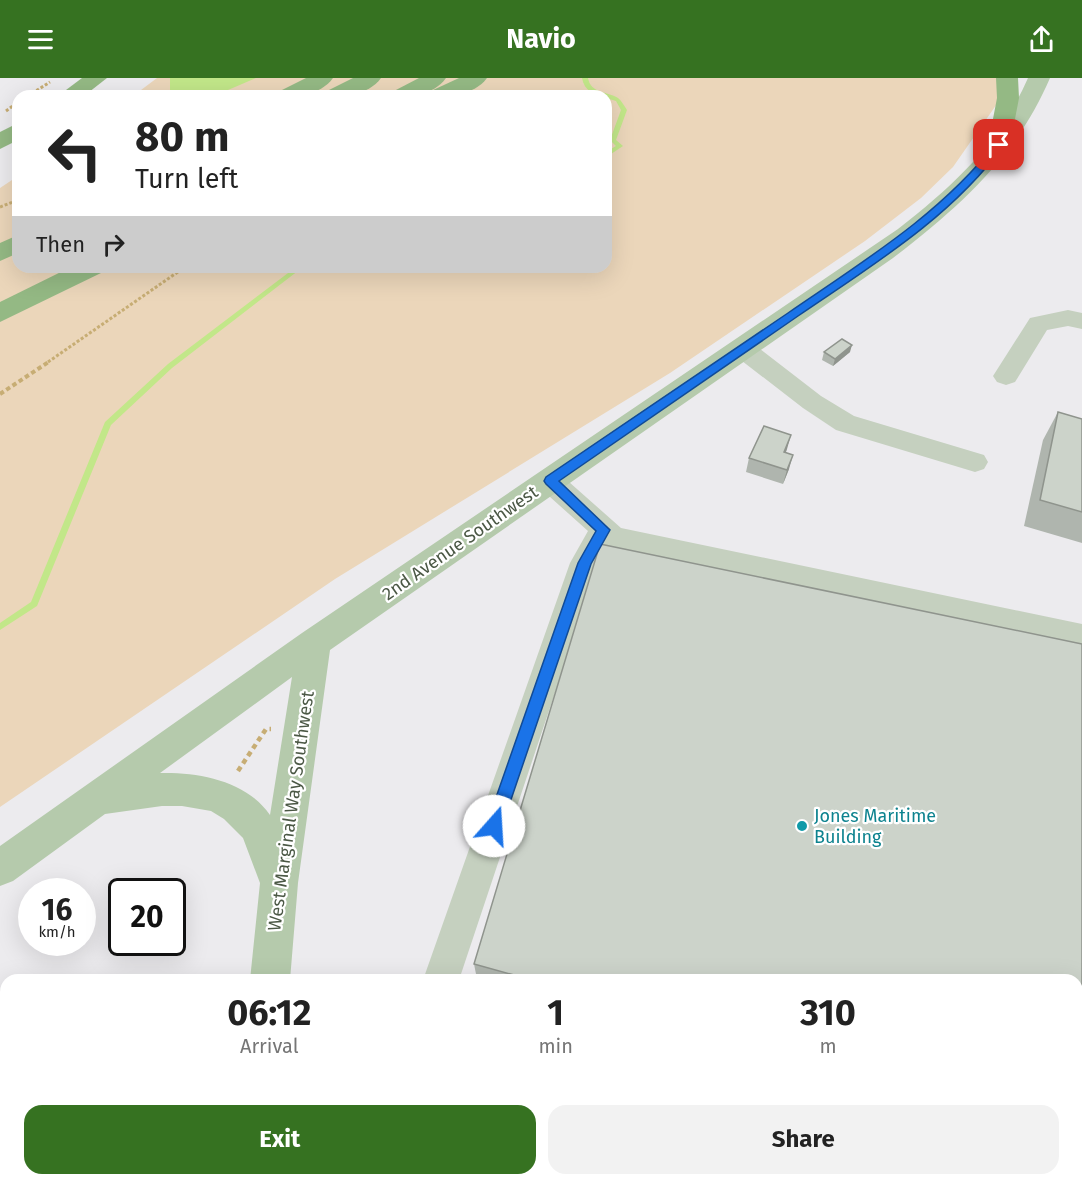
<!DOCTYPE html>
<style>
:root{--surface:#fff;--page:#f2f2f2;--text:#222;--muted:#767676;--accent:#367221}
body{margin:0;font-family:"Fira Sans",sans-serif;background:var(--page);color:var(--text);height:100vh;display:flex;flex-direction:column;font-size:22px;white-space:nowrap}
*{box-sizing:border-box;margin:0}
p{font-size:20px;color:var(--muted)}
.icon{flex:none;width:33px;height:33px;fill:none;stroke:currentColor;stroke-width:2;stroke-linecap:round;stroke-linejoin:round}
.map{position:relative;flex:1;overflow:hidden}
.side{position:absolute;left:0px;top:896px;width:1083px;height:212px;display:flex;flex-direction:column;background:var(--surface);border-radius:18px 18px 0 0;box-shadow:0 6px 24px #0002}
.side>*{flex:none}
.guide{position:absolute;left:12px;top:12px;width:600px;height:183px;border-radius:18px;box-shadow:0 6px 24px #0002;background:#fff;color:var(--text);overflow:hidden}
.speed{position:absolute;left:18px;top:800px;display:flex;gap:12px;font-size:30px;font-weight:700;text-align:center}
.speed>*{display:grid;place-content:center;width:78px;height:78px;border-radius:50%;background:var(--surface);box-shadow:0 6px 24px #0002;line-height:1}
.speed small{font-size:15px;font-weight:400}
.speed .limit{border:3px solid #111;border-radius:9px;background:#fff;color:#111}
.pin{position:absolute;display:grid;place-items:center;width:51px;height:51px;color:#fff;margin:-26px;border-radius:12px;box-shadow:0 3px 9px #0006}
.me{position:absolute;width:66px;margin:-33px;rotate:19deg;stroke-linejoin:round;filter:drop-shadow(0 0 4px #0008)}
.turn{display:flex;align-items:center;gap:21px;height:126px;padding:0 24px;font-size:27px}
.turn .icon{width:78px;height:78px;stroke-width:2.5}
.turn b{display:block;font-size:42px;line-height:51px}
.then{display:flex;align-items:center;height:57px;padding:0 24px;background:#0003;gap:12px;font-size:22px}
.eta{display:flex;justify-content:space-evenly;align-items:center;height:102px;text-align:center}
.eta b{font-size:36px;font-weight:700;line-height:42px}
.action{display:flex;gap:12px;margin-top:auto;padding:12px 24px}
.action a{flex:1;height:69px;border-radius:18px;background:var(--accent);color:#fff;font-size:24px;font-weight:700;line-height:69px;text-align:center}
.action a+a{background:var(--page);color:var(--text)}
header{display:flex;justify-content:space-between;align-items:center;height:78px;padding:0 24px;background:var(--accent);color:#fff;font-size:27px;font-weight:700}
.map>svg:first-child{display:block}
.green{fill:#ebd6ba}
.water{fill:#c2e789}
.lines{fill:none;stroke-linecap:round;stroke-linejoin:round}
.stream{fill:#c2e789;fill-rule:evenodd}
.path-far2{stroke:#c7ad74;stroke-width:3;stroke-dasharray:3 2;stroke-linecap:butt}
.path-far1{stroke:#c7ad74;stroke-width:4;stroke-dasharray:4.5 3;stroke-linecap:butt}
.path{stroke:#c7ad74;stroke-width:4.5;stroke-dasharray:5 4;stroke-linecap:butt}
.minor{fill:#c5d0bf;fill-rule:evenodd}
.major{fill:#b5caac;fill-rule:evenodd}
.highway{fill:#94b984;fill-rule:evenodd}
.wall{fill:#afb5ae}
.shaded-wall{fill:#8f948d}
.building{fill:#ccd3ca;stroke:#8f948d;stroke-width:1.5}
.route{fill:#1a73e8;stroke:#114b97;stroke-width:1.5}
.culture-dot{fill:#0f9aa8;stroke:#fff;stroke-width:2}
.labels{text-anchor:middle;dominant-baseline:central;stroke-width:4.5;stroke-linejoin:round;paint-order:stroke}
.street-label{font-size:18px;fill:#4b5845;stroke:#fff}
.culture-label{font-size:18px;fill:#0d838f;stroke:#fff;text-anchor:start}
</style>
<header><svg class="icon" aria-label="menu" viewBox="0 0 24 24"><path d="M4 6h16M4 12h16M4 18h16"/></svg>Navio<svg class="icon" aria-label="share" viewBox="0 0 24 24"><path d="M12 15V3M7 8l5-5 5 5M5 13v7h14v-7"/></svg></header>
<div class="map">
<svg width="1082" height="1106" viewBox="0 0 1082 1106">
<rect width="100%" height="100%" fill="#ecebee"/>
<path class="green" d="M157,0H1015L953,89L921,120L865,163L670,295L335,501L0,729V110L18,98V189H606V18H133Z"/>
<path class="water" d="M170,0H256L214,18H170Z"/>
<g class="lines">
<g class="stream">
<path d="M582,0H588C591,16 607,13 618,20C622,23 624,28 627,32L616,62L623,68L608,78L606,79V74L616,68L610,62L621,32L616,23L606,20V18C594,18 584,12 582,0Z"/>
<path d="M296,189H303L172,290L111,347L37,528L0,552V545L31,524L105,344L168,286Z"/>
</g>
<g class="path-far2">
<path d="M28,18L50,4"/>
<path d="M6,33L18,24"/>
<path d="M0,129L18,122"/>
<path d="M48,284L185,189"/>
</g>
<path class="path-far1" d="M0,316L50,283"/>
<path class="path" d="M238,693L266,651H271"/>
<g class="minor">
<path d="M1068,232L1082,235V251L1068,248L1047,252L1015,304L1006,307L997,304L993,298L1030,240Z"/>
<path d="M742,262L751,264L821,318L854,338L984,377L988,384L984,391L975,394L836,352L803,330L733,276L730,270L733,264Z"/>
<path d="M550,393L560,396L621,450L1082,546V572L608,468L598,486L459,902H423L570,485L588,453L540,410L536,403L540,396Z"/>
<path d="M6,1101H47L45,1106H4Z"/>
</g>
<g class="major">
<path d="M1028,0H1050C1016,79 960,128 893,180L330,572L298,805L290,902H250L260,805L243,760L224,741L211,733L182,728H162L105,736L13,803L0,808V768L302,555L898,151C954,107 999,66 1028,0ZM292,599L270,737C247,703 199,694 160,695Z"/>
<rect x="230" y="1101" width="44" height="5"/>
</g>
<g class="highway">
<path d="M82,0H107L84,18H58Z"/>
<path d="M306,0H333C320,18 296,18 277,18L280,13Z"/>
<path d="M353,0H381C368,18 343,18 324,18L327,13Z"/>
<path d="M419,0H446C433,18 410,18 391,18L394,13Z"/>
<path d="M459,0H487C474,18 447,18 428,18L431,13Z"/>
<path d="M996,0H1018L1019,20L1010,67L1007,72L999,74L991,72L988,67L997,20Z"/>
<path d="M18,45V62L0,71V54Z"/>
<path d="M18,157V175L0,183V165Z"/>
<path d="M71,189H105L101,195L0,244V224Z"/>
</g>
</g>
<g class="wall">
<path d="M824,274H850L833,288L822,282Z"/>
<path d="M1058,334L1082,341V465L1024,448L1043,362Z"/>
<path d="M787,371L786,374L789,391L783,406L746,394L749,380Z"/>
<path d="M1082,566V1068L1077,1066V902L477,901L474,886Z"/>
<path d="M671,1101H1037V1106H670Z"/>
</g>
<g class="shaded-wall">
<path d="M852,267L850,274L833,288L835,281Z"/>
<path d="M791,357L787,371L780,388L784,374Z"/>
<path d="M793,377L789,391L783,406L787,392Z"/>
</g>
<g class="building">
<path d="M842,261L852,267L835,281L824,274Z"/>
<path d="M1058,334L1082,341V434L1040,422Z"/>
<path d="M764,348L791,357L784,374L793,377L787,392L749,380Z"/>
<path d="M600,466L1082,566V1051L1077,1050V902H532L474,886Z"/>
<path d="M676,1101H1037V1106H675Z"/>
</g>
<path class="route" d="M996,65L1004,67C951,140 871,188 798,238C718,293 638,348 559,403L610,452L591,486L502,748L499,753L494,755L489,753L486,748L578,485L596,453L546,406L544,403L546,399C626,344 707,290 788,235C862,184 940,137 996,65Z"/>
<circle class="culture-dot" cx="802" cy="748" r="6"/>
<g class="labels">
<g class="street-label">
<text transform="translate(460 465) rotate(-35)">2nd Avenue Southwest</text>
<text transform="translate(291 733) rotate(-82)">West Marginal Way Southwest</text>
</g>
<g class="culture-label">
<text x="814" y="738">Jones Maritime<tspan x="814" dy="21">Building</tspan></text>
</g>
</g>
</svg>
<div class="speed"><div>16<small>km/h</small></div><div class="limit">20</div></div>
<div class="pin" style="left:999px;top:67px;background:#d93025"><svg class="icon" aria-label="arrive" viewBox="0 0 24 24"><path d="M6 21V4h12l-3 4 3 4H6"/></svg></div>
<svg class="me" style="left:494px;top:748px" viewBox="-20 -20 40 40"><circle r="19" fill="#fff"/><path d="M0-13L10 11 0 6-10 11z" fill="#1a73e8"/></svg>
<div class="guide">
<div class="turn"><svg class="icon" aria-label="left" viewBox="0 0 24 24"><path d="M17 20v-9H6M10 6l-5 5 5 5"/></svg><div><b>80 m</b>Turn left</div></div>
<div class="then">Then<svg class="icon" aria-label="right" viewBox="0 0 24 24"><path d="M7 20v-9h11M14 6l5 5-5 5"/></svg></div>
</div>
<section class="side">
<div class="eta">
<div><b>06:12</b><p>Arrival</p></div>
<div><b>1</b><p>min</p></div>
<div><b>310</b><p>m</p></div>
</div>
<div class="action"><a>Exit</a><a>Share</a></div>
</section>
</div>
